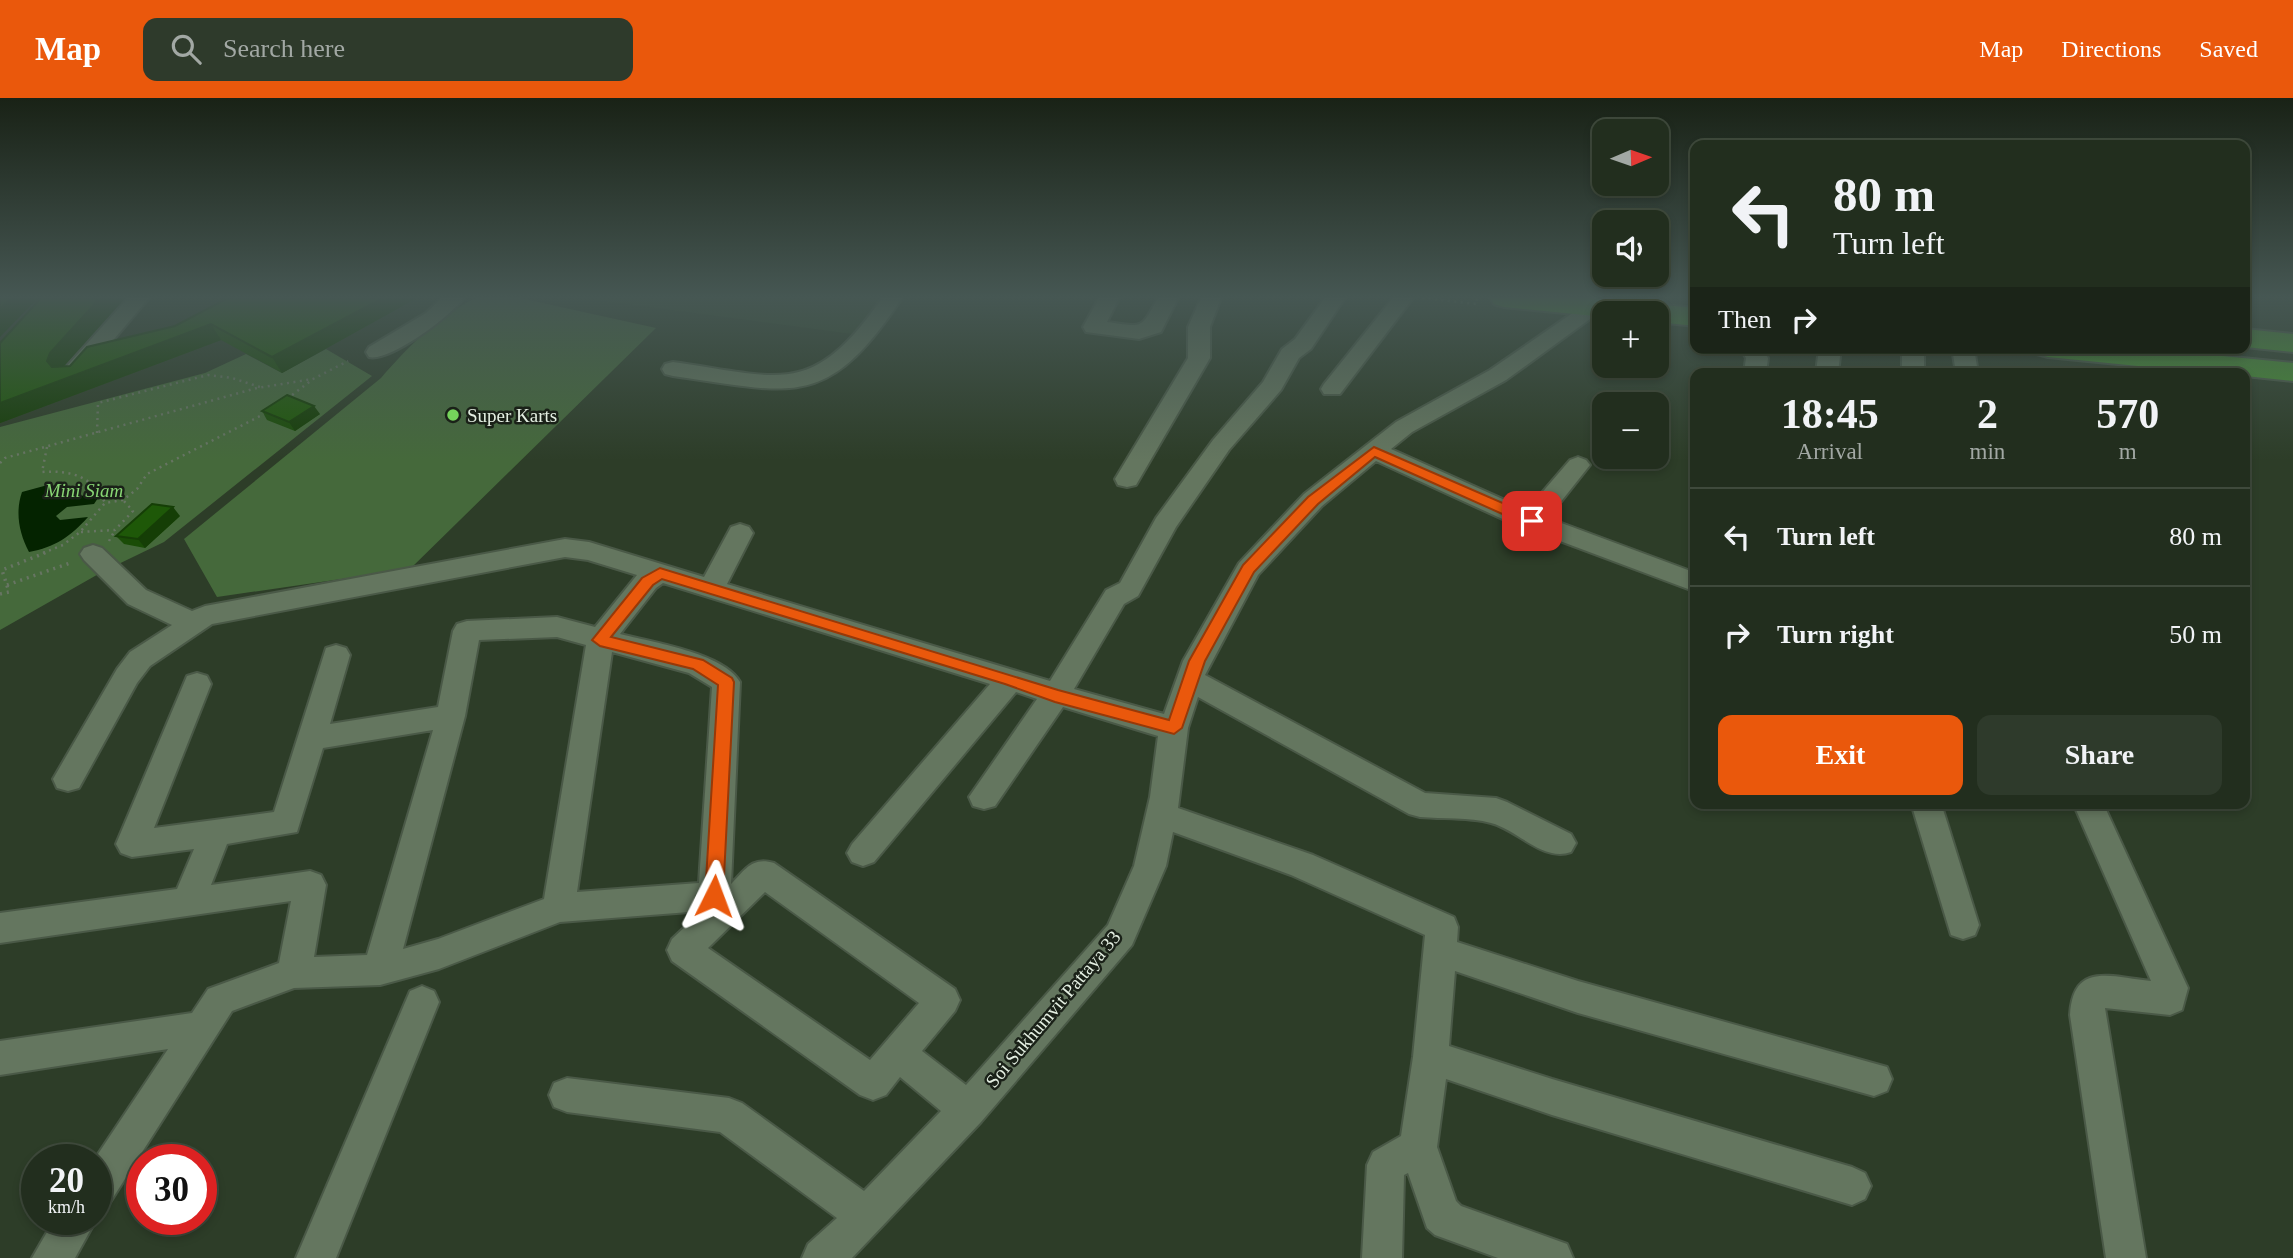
<!DOCTYPE html>
<meta charset="utf-8">
<style>
:root{--surface:#222e1e;--page:#2e3a2b;--text:#f1f3f6;--muted:#a2a8a4;--line:#3f4a3c;--accent:#ea580c}
body{margin:0;font-family:Georgia,serif;background:var(--page);color:var(--text);height:100vh;display:flex;flex-direction:column;font-size:26px;white-space:nowrap}
*{box-sizing:border-box;margin:0}
p{font-size:23px;color:var(--muted)}
.icon{flex:none;width:38px;height:38px;fill:none;stroke:currentColor;stroke-width:2;stroke-linecap:round;stroke-linejoin:round}
.map{position:relative;flex:1;overflow:hidden}
.side{position:absolute;left:1690px;top:270px;width:560px;height:441px;display:flex;flex-direction:column;background:var(--surface);border-radius:14px;box-shadow:0 4px 10px #0003,0 0 0 2px var(--line)}
.side>*{flex:none}
.banner{position:absolute;left:1690px;top:42px;width:560px;height:214px;border-radius:14px;box-shadow:0 4px 10px #0003,0 0 0 2px var(--line);background:#222e1e;color:var(--text);overflow:hidden}
.needle{width:46px;rotate:88deg}
.controls{position:absolute;left:1592px;top:21px;display:grid;gap:14px}
.controls a{display:grid;place-items:center;width:77px;height:77px;border-radius:14px;background:var(--surface);box-shadow:0 4px 10px #0003,0 0 0 2px var(--line);font-size:35px}
.speed{position:absolute;left:21px;top:1046px;display:flex;gap:14px;font-size:35px;font-weight:700;text-align:center}
.speed>*{display:grid;place-content:center;width:91px;height:91px;border-radius:50%;background:var(--surface);box-shadow:0 4px 10px #0003,0 0 0 2px var(--line);line-height:1}
.speed small{font-size:18px;font-weight:400}
.speed .limit{border:10px solid #d22;background:#fff;color:#111}
.pin{position:absolute;display:grid;place-items:center;width:60px;height:60px;color:#fff;margin:-30px;border-radius:14px;box-shadow:0 4px 10px #0006}
.me{position:absolute;width:77px;margin:-38px;rotate:3deg;stroke-linejoin:round;filter:drop-shadow(0 0 5px #0008)}
.turn{display:flex;align-items:center;gap:24px;height:147px;padding:0 28px;font-size:32px}
.turn .icon{width:91px;height:91px;stroke-width:2.5}
.turn b{display:block;font-size:49px;line-height:60px}
.then{display:flex;align-items:center;height:66px;padding:0 28px;background:#0003;gap:14px;font-size:26px}
.eta{display:flex;justify-content:space-evenly;align-items:center;height:119px;text-align:center}
.eta b{font-size:42px;font-weight:700;line-height:49px}
.button{display:flex;gap:14px;margin-top:auto;padding:14px 28px}
.button a{flex:1;height:80px;border-radius:14px;background:var(--accent);color:#fff;font-size:28px;font-weight:700;line-height:80px;text-align:center}
.button a+a{background:var(--page);color:var(--text)}
ul{padding:0;list-style:none}
li{display:flex;align-items:center;gap:21px;height:98px;padding:0 28px;border-top:2px solid var(--line)}
li div{flex:1}
li b{display:block;font-size:26px}
li em{font-style:normal}
header{display:flex;align-items:center;gap:42px;box-sizing:border-box;height:98px;padding:0 35px;background:var(--accent);color:#fff}
header strong{font-size:33px}
nav{display:flex;gap:38px;margin-inline-start:auto;font-size:24px}
.search{width:490px;height:63px;background:var(--page);display:flex;align-items:center;gap:18px;box-sizing:border-box;padding:0 24px;border-radius:14px;color:var(--muted);font-size:26px}
.map>svg:first-child{display:block}
.built{fill:#33482d}
.green{fill:#45693b}
.water{fill:#042300}
.lines{fill:none;stroke-linecap:round;stroke-linejoin:round}
.minor-casing{stroke:#4a5947;stroke-width:4}
.highway-casing{stroke:#4a5947;stroke-width:4}
.path-far1{stroke:#677563;stroke-width:2.5;stroke-dasharray:2 4.5;stroke-linecap:butt}
.path{stroke:#677563;stroke-width:3.5;stroke-dasharray:2 5;stroke-linecap:butt}
.minor{fill:#64765f;fill-rule:evenodd}
.highway{fill:#47962f;fill-rule:evenodd}
.wall{fill:#1a4c07}
.shaded-wall{fill:#153e06}
.building{fill:#1e5808;stroke:#153e06;stroke-width:2}
.route{fill:#ea580c;stroke:#983908;stroke-width:2}
.poi-dot{fill:#75d25b;stroke:#1a2118;stroke-width:2.5}
.labels{text-anchor:middle;dominant-baseline:central;stroke-width:5;stroke-linejoin:round;paint-order:stroke}
.poi-label{font-size:19px;fill:#e4efe2;stroke:#1a2118;text-anchor:start}
.park-label{font-size:19px;font-style:italic;fill:#88d674;stroke:#1a2118}
.street-label{font-size:19px;fill:#e4efe2;stroke:#1a2118}
</style>
<header>
<strong>Map</strong>
<div class="search"><svg class="icon" aria-label="search" viewBox="0 0 24 24"><circle cx="10" cy="10" r="6"/><path d="M15 15l6 6"/></svg>Search here</div>
<nav><a>Map</a><a>Directions</a><a>Saved</a></nav>
</header>
<div class="map">
<svg width="2293" height="1160" viewBox="0 0 2293 1160">
<rect width="100%" height="100%" fill="#2d3d28"/>
<path class="built" d="M582,200H901L875,239Z"/>
<g class="green">
<path d="M476,200H520L656,230L410,471L217,499L184,441L381,280C407,250 439,217 476,200Z"/>
<path d="M326,251L372,278L164,444L102,474L0,532V329L205,275L246,256L282,275Z"/>
</g>
<path class="water" d="M66,387L65,400H77L91,394L98,400L94,406L67,409L56,418L60,422L88,419C70,439 55,449 29,454C19,435 15,414 22,394L44,388Z"/>
<g class="lines">
<defs>
<g id="minor">
<path d="M128,200H149L81,280H65L62,275L65,270Z"/>
<path d="M442,200H464C451,218 390,264 369,259L366,254L369,249L426,215Z"/>
<path d="M882,200H902C827,313 794,295 673,278L665,276L662,271L665,266L673,264C781,279 812,301 882,200Z"/>
<path d="M1099,200H1119L1107,224C1144,229 1140,232 1158,200H1178L1161,234L1139,241L1086,234L1083,229Z"/>
<path d="M1201,200H1221L1210,229V260L1136,387L1127,389L1118,387L1115,381L1188,260V229Z"/>
<path d="M1325,200H1345L1311,251L1299,260L1281,292L1229,352L1176,429L1138,498L1124,506L1074,591L1164,616L1183,563L1239,465L1304,396L1396,324L1490,272L1587,205H1601L1604,209L1601,213L1506,282L1412,334L1391,351L1527,412L1570,362L1578,359L1586,362L1590,367L1586,372L1548,420L1696,475V494L1509,424L1376,363L1322,408L1258,477L1205,577L1425,695L1496,700L1507,704L1571,736L1576,745L1571,754C1543,764 1518,732 1491,725C1469,719 1443,721 1420,719L1409,716L1198,599L1188,630L1178,710L1313,757L1454,819L1458,829L1457,844L1578,883L1887,969L1892,981L1887,993L1874,998L1578,915L1455,873L1449,948L1552,981L1852,1069L1865,1075L1871,1088L1865,1101L1852,1107L1552,1017L1446,981L1437,1049L1456,1103L1461,1108L1567,1146L1573,1160H1498L1435,1137L1427,1130L1408,1075L1404,1077L1402,1160H1362L1367,1067L1373,1054L1401,1038L1413,959L1425,837L1291,777L1173,734L1166,768L1132,847L981,1024L852,1160H802L808,1146L837,1120L720,1034L567,1014L554,1009L549,997L554,985L567,980L729,1000L742,1005L864,1093L941,1013L900,979L886,997L873,1002L860,997L672,863L667,852L672,841L702,813L560,824L439,871L380,887L294,890L232,913L109,1106L96,1112V1062H94L168,951L0,977V943L192,915L208,891L279,865L291,803L0,845V815L177,791L194,751L132,759L121,755L116,746L187,578L197,575L207,578L211,586L154,730L274,714L326,550L336,547L346,550L350,557L330,626L438,609L453,533L457,526L467,523L557,519L595,529L637,477L588,462L565,459L212,526L150,568L137,585L79,690L68,693L57,690L53,681L117,571L130,554L172,527L128,506L84,462L80,456L84,450L93,447L102,450L146,492L192,513L205,508L565,441L589,444L704,479L731,429L740,426L749,429L753,435L727,486L1050,583L1106,492L1120,485L1156,420L1213,342L1263,284L1282,251L1295,241ZM663,485L990,586L852,746L847,755L852,764L863,768L874,764L1016,594L1037,601L969,699L973,708L984,711L995,708L1063,609L1158,638L1150,699L1134,768L1108,827L966,987L922,953L955,913L960,902L955,891L774,765C752,758 745,772 731,786L740,584C724,555 651,544 620,536L656,490ZM557,539L586,547L544,801L438,841L403,851L465,618L479,542ZM612,554L689,575L712,589L699,785L577,794ZM433,632L367,857L314,859L326,787L321,777L310,773L211,787L227,746L297,734L323,650ZM765,794L919,905L870,962L708,850Z"/>
<path d="M1393,200H1413L1340,296H1324L1321,291L1324,286Z"/>
<path d="M1740,250H1762L1768,260L1766,275H1744L1746,260Z"/>
<path d="M1819,250H1841L1838,275H1816Z"/>
<rect x="1902" y="250" width="22" height="25"/>
<path d="M1952,250H1974L1978,275H1956Z"/>
<path d="M1911,705H1941L1979,827L1975,837L1963,841L1951,837Z"/>
<path d="M2073,705H2103L2188,890L2182,912L2170,917L2105,910L2146,1160H2106L2070,917C2073,863 2111,879 2151,883Z"/>
<path d="M422,888L434,893L439,904L336,1160H296L410,893Z"/>
<path d="M54,1122H96L75,1160H32Z"/>
</g>
<g id="highway">
<path d="M1490,200H1586L1696,210V228L1657,224V215H1605V219L1504,209L1494,206Z"/>
<path d="M2245,231L2293,236V254L2245,249Z"/>
<path d="M2033,250H2142L2293,265V283L2245,278V275H2208L2048,259L2037,256Z"/>
</g>
</defs>
<use href="#minor" class="minor-casing"/>
<use href="#highway" class="highway-casing"/>
<g class="path-far1">
<path d="M1422,200L1477,206V200"/>
<path d="M287,301L313,281"/>
<path d="M97,335L98,305L208,277L232,280L260,289"/>
<path d="M47,349L42,374C70,372 93,378 105,405"/>
<path d="M0,365L5,360L257,290L313,281L348,263"/>
<path d="M81,434L115,432L133,413L123,402"/>
<path d="M109,443L115,432"/>
<path d="M43,455L63,447L80,434L105,405L123,402L137,391L147,376L266,315"/>
</g>
<g class="path">
<path d="M7,487L73,464"/>
<path d="M0,496L9,494L2,472L47,454"/>
</g>
<use href="#minor" class="minor"/>
<use href="#highway" class="highway"/>
</g>
<g class="wall">
<path d="M41,200H125L64,268H70L175,228L228,200H414L415,201L282,275L221,242L0,325Z"/>
<path d="M262,313L320,316L295,333L267,322Z"/>
<path d="M180,418L145,450L124,446L116,438Z"/>
</g>
<g class="shaded-wall">
<path d="M11,200H38L0,239V211Z"/>
<path d="M100,200H125L62,270L59,278L47,263L50,255Z"/>
<path d="M383,200H414L415,201L282,275L272,259Z"/>
<path d="M211,226L221,242L0,325V305Z"/>
<path d="M314,308L320,316L295,333L289,324Z"/>
<path d="M173,409L180,418L145,450L138,441Z"/>
</g>
<g class="building">
<path d="M0,200H11L0,211Z"/>
<path d="M41,200H100L50,255L47,263L52,269L70,268L87,249L175,228L228,200H383L272,259L211,226L0,305V245Z"/>
<path d="M287,297L314,308L289,324L262,313Z"/>
<path d="M152,406L173,409L138,441L116,438Z"/>
</g>
<linearGradient id="sky" x2="0" y2="1"><stop stop-color="#192216"/><stop offset="0.55" stop-color="#465753"/><stop offset="1" stop-color="#465753" stop-opacity="0"/></linearGradient>
<rect width="2293" height="362" fill="url(#sky)"/>
<path class="route" d="M1374,349L1537,420L1539,423L1532,428L1527,427L1375,359L1318,406L1254,474L1205,563L1182,630L1174,636L1055,604L1005,586L662,481L653,487L611,539L703,562L732,580L734,584L723,798L720,804L714,806L707,804L705,798L718,587L693,571L600,548L592,542L642,480L660,470L1058,592L1169,622L1189,563L1243,467L1308,399Z"/>
<circle class="poi-dot" cx="453" cy="317" r="7"/>
<g class="labels">
<g class="poi-label">
<text x="467" y="317">Super Karts</text>
</g>
<g class="park-label">
<text x="84" y="392">Mini Siam</text>
</g>
<g class="street-label">
<text transform="translate(1053 911) rotate(-50)">Soi Sukhumvit Pattaya 33</text>
</g>
</g>
</svg>
<div class="controls">
<a><svg class="needle" viewBox="-14 -14 28 28"><path d="M0-13l5 13h-10z" fill="#e53935"/><path d="M0 13l5-13h-10z" fill="#a2a8a4"/></svg></a>
<a><svg class="icon" aria-label="sound" viewBox="0 0 24 24"><path d="M4 9h4l5-4v14l-5-4H4zM17 9q2 3 0 6"/></svg></a>
<a>+</a>
<a>−</a>
</div>
<div class="speed"><div>20<small>km/h</small></div><div class="limit">30</div></div>
<div class="pin" style="left:1532px;top:423px;background:#d93025"><svg class="icon" aria-label="arrive" viewBox="0 0 24 24"><path d="M6 21V4h12l-3 4 3 4H6"/></svg></div>
<svg class="me" style="left:714px;top:798px" viewBox="-20 -20 40 40"><path d="M0-17L14 15 0 8-14 15z" fill="#ea580c" stroke="#fff" stroke-width="4"/></svg>
<div class="banner">
<div class="turn"><svg class="icon" aria-label="left" viewBox="0 0 24 24"><path d="M17 20v-9H6M10 6l-5 5 5 5"/></svg><div><b>80 m</b>Turn left</div></div>
<div class="then">Then<svg class="icon" aria-label="right" viewBox="0 0 24 24"><path d="M7 20v-9h11M14 6l5 5-5 5"/></svg></div>
</div>
<section class="side">
<div class="eta">
<div><b>18:45</b><p>Arrival</p></div>
<div><b>2</b><p>min</p></div>
<div><b>570</b><p>m</p></div>
</div>
<ul>
<li><svg class="icon" aria-label="left" viewBox="0 0 24 24"><path d="M17 20v-9H6M10 6l-5 5 5 5"/></svg><div><b>Turn left</b></div><em>80 m</em></li>
<li><svg class="icon" aria-label="right" viewBox="0 0 24 24"><path d="M7 20v-9h11M14 6l5 5-5 5"/></svg><div><b>Turn right</b></div><em>50 m</em></li>
</ul>
<div class="button"><a>Exit</a><a>Share</a></div>
</section>
</div>
